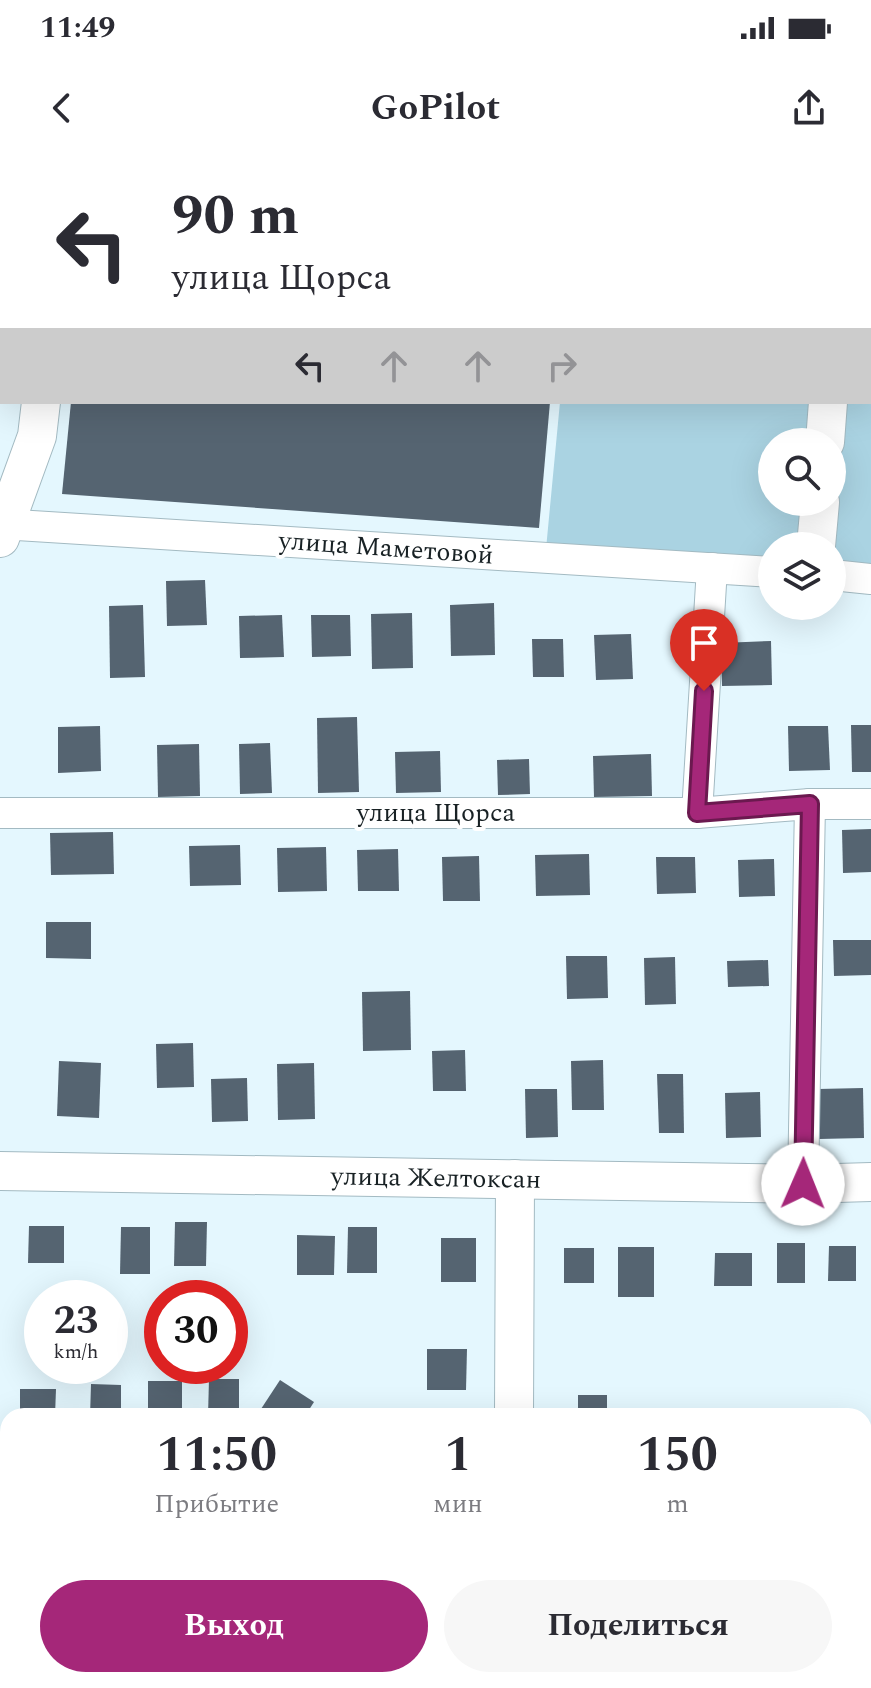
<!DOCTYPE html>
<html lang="ru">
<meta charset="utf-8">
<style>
:root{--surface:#fff;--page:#f7f7f7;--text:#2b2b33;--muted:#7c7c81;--accent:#a52779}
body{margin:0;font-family:Spectral,serif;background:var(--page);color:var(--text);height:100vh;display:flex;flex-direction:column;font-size:30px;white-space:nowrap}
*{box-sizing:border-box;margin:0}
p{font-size:26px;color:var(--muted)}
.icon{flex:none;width:44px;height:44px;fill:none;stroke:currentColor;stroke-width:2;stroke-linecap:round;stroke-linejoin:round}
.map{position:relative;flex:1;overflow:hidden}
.sheet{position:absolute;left:0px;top:1248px;width:872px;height:280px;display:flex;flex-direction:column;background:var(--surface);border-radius:24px 24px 0 0;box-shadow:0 8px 32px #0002}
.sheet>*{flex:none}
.hud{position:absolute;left:0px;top:0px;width:872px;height:244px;box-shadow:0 8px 32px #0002;background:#fff;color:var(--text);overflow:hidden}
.fabs{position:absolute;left:758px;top:268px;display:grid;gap:16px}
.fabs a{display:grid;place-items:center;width:88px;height:88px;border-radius:50%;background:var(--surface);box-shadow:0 8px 32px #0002;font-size:40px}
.speed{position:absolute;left:24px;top:1120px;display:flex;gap:16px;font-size:40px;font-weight:700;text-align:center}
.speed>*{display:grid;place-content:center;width:104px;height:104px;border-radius:50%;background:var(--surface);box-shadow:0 8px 32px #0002;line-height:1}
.speed small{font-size:20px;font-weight:400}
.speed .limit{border:12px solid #d22;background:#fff;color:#111}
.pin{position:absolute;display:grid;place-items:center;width:68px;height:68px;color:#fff;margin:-82px -34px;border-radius:50% 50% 50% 0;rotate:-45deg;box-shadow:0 0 8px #0007}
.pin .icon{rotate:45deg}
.me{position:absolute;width:88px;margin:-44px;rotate:1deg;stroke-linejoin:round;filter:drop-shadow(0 0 6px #0008)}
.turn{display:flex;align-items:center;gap:28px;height:168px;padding:0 40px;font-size:36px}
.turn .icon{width:104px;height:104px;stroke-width:2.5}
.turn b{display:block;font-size:56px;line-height:68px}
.lanes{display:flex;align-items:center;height:76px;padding:0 40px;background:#0003;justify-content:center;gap:40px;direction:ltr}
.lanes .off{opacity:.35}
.eta{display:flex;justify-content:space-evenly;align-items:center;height:136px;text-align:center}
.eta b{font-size:48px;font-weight:700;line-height:56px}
.button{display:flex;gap:16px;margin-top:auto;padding:16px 40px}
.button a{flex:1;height:92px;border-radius:48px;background:var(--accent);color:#fff;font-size:32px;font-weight:700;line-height:92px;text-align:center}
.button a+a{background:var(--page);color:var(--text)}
.status{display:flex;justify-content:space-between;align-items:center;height:56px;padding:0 40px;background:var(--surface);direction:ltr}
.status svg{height:22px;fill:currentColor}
header{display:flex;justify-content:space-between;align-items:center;height:104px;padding:0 40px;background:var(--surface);font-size:36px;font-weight:700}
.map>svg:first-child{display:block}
.green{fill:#aad3e2}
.building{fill:#556471}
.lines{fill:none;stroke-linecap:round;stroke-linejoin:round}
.minor-casing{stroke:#a3bac2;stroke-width:32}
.tertiary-casing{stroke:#a3bac2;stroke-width:40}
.minor{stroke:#fff;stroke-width:30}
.tertiary{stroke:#fff;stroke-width:38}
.route-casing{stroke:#6b194f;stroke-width:20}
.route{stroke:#a52779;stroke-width:14}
.labels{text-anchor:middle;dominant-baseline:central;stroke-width:8;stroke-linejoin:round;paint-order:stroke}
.street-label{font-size:26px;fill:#182124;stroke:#fff}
</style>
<div class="status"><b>11:49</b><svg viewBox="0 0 49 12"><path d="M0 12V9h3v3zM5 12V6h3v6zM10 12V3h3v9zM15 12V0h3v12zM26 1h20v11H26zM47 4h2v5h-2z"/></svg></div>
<header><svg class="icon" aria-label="back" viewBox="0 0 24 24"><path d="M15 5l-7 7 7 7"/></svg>GoPilot<svg class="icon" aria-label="share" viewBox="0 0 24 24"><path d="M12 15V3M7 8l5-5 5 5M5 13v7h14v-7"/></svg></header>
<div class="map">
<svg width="871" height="1528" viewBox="0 0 871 1528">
<rect width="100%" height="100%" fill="#e4f7fe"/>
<g class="green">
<path d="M582,0H830L833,2H582Z"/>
<path d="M870,208H871V416L832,412V386H829L844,242H870Z"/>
<path d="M560,242H816L814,282H772V342H812L809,377L797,386H772V402L546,389Z"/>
</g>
<g class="building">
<path d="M71,242H550L539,368L62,334Z"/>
<path d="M205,420L207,465L167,466L166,421Z"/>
<path d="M494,443L495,495L451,496L450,445Z"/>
<path d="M143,445L145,517L110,518L109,446Z"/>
<path d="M412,453L413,508L372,509L371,454Z"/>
<path d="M282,455L284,497L240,498L239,456Z"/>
<path d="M311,455H350L351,496L312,497Z"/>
<path d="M631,474L633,519L596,520L594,475Z"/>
<path d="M532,479H563L564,517H533Z"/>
<path d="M771,481L772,525L722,526L721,483Z"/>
<path d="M357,557L359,632L318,633L317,558Z"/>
<path d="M851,565H871V612H852Z"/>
<path d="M100,566L101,611L58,613V567Z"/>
<path d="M788,566H828L830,610L789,611Z"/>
<path d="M270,583L272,633L240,634L239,584Z"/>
<path d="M199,584L200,636L158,637L157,585Z"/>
<path d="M440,591L441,632L396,633L395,592Z"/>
<path d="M651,594L652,636L594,637L593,596Z"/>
<path d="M529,599L530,634L498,635L497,600Z"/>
<path d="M871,669V712L843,713L842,670Z"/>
<path d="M113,672L114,714L51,715L50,673Z"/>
<path d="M240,685L241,725L190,726L189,686Z"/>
<path d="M326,687L327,731L278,732L277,688Z"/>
<path d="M398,689L399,731H358L357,690Z"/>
<path d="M589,694L590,735L536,736L535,695Z"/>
<path d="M479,696L480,741H443L442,697Z"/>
<path d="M656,697H695L696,733L657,734Z"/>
<path d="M774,699L775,736L739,737L738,700Z"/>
<path d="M46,762H91V799L46,798Z"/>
<path d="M833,780H871V815L834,816Z"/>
<path d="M566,796H607L608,838L567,839Z"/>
<path d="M675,797L676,844L645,845L644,798Z"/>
<path d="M768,800L769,826L728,827L727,801Z"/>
<path d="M410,831L411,890L363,891L362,832Z"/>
<path d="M193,883L194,927L157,928L156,884Z"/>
<path d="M465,890L466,931H433L432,891Z"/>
<path d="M603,900L604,950H572L571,901Z"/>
<path d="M59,901L101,903L99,958L57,956Z"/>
<path d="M314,903L315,959L278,960L277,904Z"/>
<path d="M657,914H683L684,973H659Z"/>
<path d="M247,918L248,961L212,962L211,919Z"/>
<path d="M863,928L864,978L819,979L818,929Z"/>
<path d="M525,929H557L558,977L526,978Z"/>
<path d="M760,932L761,977L726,978L725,933Z"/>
<path d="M175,1062H207L206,1106H174Z"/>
<path d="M29,1066H64V1103H28Z"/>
<path d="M121,1067H150V1114H120Z"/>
<path d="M348,1067H377V1113H347Z"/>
<path d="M297,1075L335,1076L334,1115H297Z"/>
<rect x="441" y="1078" width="35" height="44"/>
<rect x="777" y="1083" width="28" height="40"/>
<path d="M829,1086H856V1121H828Z"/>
<rect x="618" y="1087" width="36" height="50"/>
<rect x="564" y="1088" width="30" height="35"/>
<path d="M715,1093H752V1126H714Z"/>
<path d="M427,1189H467L466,1230H427Z"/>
<path d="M209,1219H239V1256H208Z"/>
<path d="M280,1220L314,1242L305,1256H265L259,1252Z"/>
<rect x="148" y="1221" width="34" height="35"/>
<path d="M91,1224L121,1225V1256H90Z"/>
<path d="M20,1229H56L55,1256H20Z"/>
<rect x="578" y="1235" width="29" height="21"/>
<rect x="407" y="1252" width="60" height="4"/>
<rect x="0" y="1400" width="8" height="36"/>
<path d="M0,1448H8V1492L0,1491Z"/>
<rect x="152" y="1520" width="39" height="8"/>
<rect x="251" y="1520" width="35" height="8"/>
</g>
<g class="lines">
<defs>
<g id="minor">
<path d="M0,364L772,412"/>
<path d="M832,415L871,419"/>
<path d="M0,653H697L810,644H871"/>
<path d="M697,653L712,408"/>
<path d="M803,1024L810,644"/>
<path d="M0,1313L8,1312"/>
<path d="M864,1369H871"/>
<path d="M205,1528V1520"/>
<path d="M728,1528V1520"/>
</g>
<g id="tertiary">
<path d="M67,2V0"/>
<path d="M870,186H871"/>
<path d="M825,282L828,242"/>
<path d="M0,378L37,276L41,242"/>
<path d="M816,386L820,342"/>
<path d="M0,1011L803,1024L871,1022"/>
<path d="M514,1256L515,1019"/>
<path d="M514,1528V1520"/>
</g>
</defs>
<use href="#minor" class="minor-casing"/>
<use href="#tertiary" class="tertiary-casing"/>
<use href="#minor" class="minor"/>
<use href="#tertiary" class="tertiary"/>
</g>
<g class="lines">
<defs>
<path id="route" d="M704,531L697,653L810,644L803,1024"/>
</defs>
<use href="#route" class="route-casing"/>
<use href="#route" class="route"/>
</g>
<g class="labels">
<g class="street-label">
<text transform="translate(386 388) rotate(4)">улица Маметовой</text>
<text x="436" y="653">улица Щорса</text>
<text transform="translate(436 1018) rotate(1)">улица Желтоксан</text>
</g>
</g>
</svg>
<div class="fabs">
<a><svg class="icon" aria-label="search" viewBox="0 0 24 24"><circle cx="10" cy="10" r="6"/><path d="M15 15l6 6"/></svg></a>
<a><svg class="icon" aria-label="layers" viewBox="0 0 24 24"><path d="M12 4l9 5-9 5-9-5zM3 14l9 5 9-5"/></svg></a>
</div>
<div class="speed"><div>23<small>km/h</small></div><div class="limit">30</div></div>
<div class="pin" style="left:704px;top:531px;background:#d93025"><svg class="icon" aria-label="arrive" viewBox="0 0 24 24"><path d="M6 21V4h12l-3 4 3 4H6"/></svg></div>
<svg class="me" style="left:803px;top:1024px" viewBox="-20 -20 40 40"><circle r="19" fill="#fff"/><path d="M0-13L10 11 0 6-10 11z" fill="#a52779"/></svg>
<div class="hud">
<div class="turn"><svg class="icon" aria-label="left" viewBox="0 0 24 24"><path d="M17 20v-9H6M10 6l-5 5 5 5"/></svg><div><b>90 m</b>улица Щорса</div></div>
<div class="lanes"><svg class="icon" aria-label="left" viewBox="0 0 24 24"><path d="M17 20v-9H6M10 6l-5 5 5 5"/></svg><svg class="icon off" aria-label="ahead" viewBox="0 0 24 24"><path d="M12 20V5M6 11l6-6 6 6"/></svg><svg class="icon off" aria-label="ahead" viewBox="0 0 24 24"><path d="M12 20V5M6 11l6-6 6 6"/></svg><svg class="icon off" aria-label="right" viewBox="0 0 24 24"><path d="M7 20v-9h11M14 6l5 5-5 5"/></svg></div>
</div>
<section class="sheet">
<div class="eta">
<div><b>11:50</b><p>Прибытие</p></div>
<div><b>1</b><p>мин</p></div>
<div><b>150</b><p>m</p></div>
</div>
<div class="button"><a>Выход</a><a>Поделиться</a></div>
</section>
</div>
